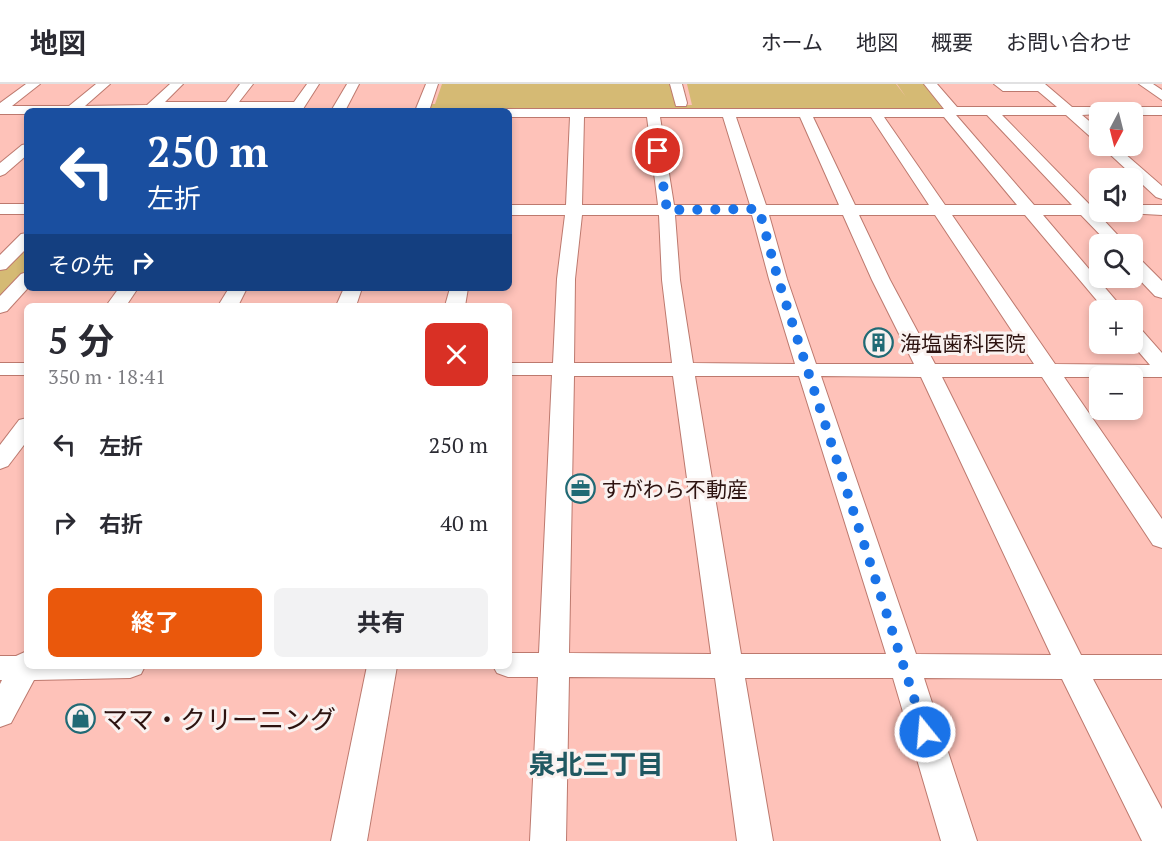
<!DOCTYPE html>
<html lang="ja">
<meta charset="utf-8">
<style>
:root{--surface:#fff;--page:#f2f2f3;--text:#2b2b33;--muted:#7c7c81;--line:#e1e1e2;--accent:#ea580c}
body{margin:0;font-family:"PT Serif","Noto Sans JP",serif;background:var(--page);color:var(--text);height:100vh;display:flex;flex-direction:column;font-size:22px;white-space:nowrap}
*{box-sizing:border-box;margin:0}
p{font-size:20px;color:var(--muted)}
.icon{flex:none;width:33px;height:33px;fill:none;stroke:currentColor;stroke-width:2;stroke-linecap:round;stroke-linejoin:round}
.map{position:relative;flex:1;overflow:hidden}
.side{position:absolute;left:24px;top:219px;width:488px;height:366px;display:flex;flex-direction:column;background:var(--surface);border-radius:9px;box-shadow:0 3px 9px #0003}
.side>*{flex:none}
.guide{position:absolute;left:24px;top:24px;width:488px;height:183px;border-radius:9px;box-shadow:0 3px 9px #0003;background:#1a4fa0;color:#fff;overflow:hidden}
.needle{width:39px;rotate:187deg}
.fabs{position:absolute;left:1089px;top:18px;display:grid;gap:12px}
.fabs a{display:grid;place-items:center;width:54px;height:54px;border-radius:9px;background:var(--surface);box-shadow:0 3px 9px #0003;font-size:30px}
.pin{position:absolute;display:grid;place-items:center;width:51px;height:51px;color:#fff;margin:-26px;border:3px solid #fff;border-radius:50%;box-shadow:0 2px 6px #0007}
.me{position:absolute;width:66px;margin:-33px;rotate:343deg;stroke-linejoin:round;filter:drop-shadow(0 0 4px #0008)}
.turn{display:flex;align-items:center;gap:21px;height:126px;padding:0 24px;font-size:27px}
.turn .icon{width:78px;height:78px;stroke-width:2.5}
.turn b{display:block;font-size:42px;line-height:51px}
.then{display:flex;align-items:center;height:57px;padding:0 24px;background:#0003;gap:12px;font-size:22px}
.round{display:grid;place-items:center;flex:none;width:63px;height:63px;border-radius:9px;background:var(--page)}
.overview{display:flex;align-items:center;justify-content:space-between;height:102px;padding:0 24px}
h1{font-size:36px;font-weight:700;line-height:45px}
.button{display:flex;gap:12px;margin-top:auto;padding:12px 24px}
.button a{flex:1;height:69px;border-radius:9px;background:var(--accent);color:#fff;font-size:24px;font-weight:700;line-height:69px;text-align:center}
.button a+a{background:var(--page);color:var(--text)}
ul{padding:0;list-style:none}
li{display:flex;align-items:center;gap:18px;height:78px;padding:0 24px}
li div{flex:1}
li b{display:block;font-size:22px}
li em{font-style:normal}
header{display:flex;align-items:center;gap:36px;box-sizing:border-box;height:84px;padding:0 30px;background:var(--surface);border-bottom:2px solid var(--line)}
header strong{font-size:28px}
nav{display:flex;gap:33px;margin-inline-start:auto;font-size:21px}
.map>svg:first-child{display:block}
.green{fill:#d5ba74}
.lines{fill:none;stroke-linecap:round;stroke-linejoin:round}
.minor-casing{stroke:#bd796e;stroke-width:2}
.minor{fill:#fff;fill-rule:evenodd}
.route{stroke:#1a73e8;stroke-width:10;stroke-dasharray:0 18}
.labels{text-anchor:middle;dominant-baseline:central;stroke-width:6;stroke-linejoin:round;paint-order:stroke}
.poi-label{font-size:21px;fill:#2d1310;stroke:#faf2f0;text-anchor:start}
.near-poi-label{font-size:26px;fill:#2d1310;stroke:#faf2f0;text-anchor:start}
.near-neighbourhood-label{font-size:27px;font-weight:bold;fill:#1f5861;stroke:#faf2f0}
</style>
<header>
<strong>地図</strong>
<nav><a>ホーム</a><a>地図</a><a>概要</a><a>お問い合わせ</a></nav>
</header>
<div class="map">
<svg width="1162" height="757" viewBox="0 0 1162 757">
<rect width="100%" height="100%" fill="#fec2b9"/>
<g class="green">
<path d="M442,0H671L676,21H692L687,0H896L906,13L897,0H925L948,27H427L429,20H435Z"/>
<path d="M27,160V185L0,213V187Z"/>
</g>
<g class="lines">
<defs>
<g id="minor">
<path d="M26,0H40L12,22H69L96,0H110L85,22L147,21L170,0H183L165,18H226L240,0H253L239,18H294L307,0H319L303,25L298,26L27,27V30H0V19Z"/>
<path d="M347,0H359L345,27H331Z"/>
<path d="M426,0H438L429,27H415Z"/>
<path d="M670,0H682L687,19L686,22H676Z"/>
<path d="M924,0H937L957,23H1057L1038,7H1003L994,0H1045L1072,23H1162V31H1132V28L1082,31L1100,46V58L1095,57L1066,31H1002L1090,121H1100V128H1107L1099,131L1126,160H1109L1081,131H1043L1124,226H1105L1025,131H952L1055,280L1150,281L1132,260V241L1139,243L1162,269V293H1064L1162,435V464L1153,461L1042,293H942L1081,571H1162V595H1093L1162,725V757H1142L1062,595L924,594L977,757H941L893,594H745L773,757H737L715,594L569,593L566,757H530L538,593H508L497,589L493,582H508V569H539L552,291H508V279H553L557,195L565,131H508V121H566L570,33H508V27H503L508,25H944ZM956,31H987L1072,121H1034ZM584,33H647L658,121H582ZM660,33H723L750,121H674ZM736,33H800L839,121H766ZM813,33H871L929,121H855ZM884,33H944L1017,121H945ZM582,131H659L662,196L672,279H574L575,195ZM675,131H752L769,195L795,280L693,279L680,196ZM769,131H843L872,196L914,280H816L787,195ZM859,131H935L1034,280H935L890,196ZM574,292H673L711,570L569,569ZM695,292H799L886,570H741ZM821,292L921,293L1051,571L916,570Z"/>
<path d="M1139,0H1153L1162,6V16Z"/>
<path d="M27,60V71L5,90L0,92V79L22,61Z"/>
<path d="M1101,62H1116L1162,102V115L1156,113Z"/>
<rect x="0" y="120" width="27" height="10"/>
<path d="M1132,121H1162V131L1126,129L1125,128H1132Z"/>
<path d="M27,149V164L6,185L0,186V171L21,150Z"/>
<path d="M1132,172L1138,173L1162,197V214L1155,212L1132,188Z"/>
<path d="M27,188L28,204L7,227L0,229V212L21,190Z"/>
<path d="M119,204H138L126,222H106Z"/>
<path d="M229,204H247L238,222H218Z"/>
<path d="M344,204H362L356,222H336Z"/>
<path d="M450,204H468L465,222H445Z"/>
<rect x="0" y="279" width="27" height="12"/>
<path d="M27,334V357L8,382L0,385V361L19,336Z"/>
<path d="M27,567V582H145L141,590L130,594L34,596L11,639L0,643V600L2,596H0V572H16Z"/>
<path d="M367,582H397L367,757H331Z"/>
</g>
</defs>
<use href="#minor" class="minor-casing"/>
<use href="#minor" class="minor"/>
</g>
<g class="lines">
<path class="route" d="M658,67L667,126L759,125L778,195L925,648"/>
</g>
<defs>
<symbol id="building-ring" viewBox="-11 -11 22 22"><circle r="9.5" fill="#faf2f0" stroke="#216a75" stroke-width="1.5"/><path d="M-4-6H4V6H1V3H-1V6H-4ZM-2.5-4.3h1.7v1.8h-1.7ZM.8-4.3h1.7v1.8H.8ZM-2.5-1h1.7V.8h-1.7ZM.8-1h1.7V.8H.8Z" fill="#216a75"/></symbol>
<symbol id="office-ring" viewBox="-11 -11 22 22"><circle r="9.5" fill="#faf2f0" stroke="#216a75" stroke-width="1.5"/><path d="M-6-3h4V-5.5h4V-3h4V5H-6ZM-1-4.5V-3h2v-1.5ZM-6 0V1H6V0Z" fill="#216a75"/></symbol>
<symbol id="shop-ring" viewBox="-11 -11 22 22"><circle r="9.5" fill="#faf2f0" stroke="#216a75" stroke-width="1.5"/><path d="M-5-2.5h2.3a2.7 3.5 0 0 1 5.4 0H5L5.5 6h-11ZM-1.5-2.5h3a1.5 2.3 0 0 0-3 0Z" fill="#216a75"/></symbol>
</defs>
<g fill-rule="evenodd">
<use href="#building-ring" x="862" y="242" width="33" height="33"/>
<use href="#office-ring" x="564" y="388" width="33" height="33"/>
<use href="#shop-ring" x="64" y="618" width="33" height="33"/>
</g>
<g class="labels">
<g class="poi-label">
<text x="900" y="259">海塩歯科医院</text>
<text x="601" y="405">すがわら不動産</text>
</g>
<g class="near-poi-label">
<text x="102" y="635">ママ・クリーニング</text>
</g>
<g class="near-neighbourhood-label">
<text x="596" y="680">泉北三丁目</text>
</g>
</g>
</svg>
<div class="fabs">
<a><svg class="needle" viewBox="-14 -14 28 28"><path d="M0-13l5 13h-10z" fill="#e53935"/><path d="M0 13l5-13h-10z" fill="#7c7c81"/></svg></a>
<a><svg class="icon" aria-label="sound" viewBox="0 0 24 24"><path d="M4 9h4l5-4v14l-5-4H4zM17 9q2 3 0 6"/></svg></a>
<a><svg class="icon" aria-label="search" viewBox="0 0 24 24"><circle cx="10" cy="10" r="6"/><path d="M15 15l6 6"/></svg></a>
<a>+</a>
<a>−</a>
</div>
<div class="pin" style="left:658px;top:67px;background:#d93025"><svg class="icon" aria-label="arrive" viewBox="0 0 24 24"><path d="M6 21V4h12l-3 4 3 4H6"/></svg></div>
<svg class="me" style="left:925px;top:648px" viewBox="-20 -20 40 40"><circle r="17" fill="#1a73e8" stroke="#fff" stroke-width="3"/><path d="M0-11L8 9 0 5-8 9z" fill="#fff"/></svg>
<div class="guide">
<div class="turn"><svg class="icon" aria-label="left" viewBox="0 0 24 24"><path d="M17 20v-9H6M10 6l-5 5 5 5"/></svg><div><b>250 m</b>左折</div></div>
<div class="then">その先<svg class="icon" aria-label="right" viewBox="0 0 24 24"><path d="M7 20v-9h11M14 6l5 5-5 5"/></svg></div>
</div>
<section class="side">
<div class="overview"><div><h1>5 分</h1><p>350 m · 18:41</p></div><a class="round" style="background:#d93025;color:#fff"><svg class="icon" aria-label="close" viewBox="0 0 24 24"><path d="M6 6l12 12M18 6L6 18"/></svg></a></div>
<ul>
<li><svg class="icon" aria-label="left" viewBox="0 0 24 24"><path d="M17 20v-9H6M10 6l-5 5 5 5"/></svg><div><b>左折</b></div><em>250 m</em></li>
<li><svg class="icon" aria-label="right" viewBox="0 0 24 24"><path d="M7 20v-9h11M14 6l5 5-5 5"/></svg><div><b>右折</b></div><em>40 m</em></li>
</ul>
<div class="button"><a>終了</a><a>共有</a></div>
</section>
</div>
